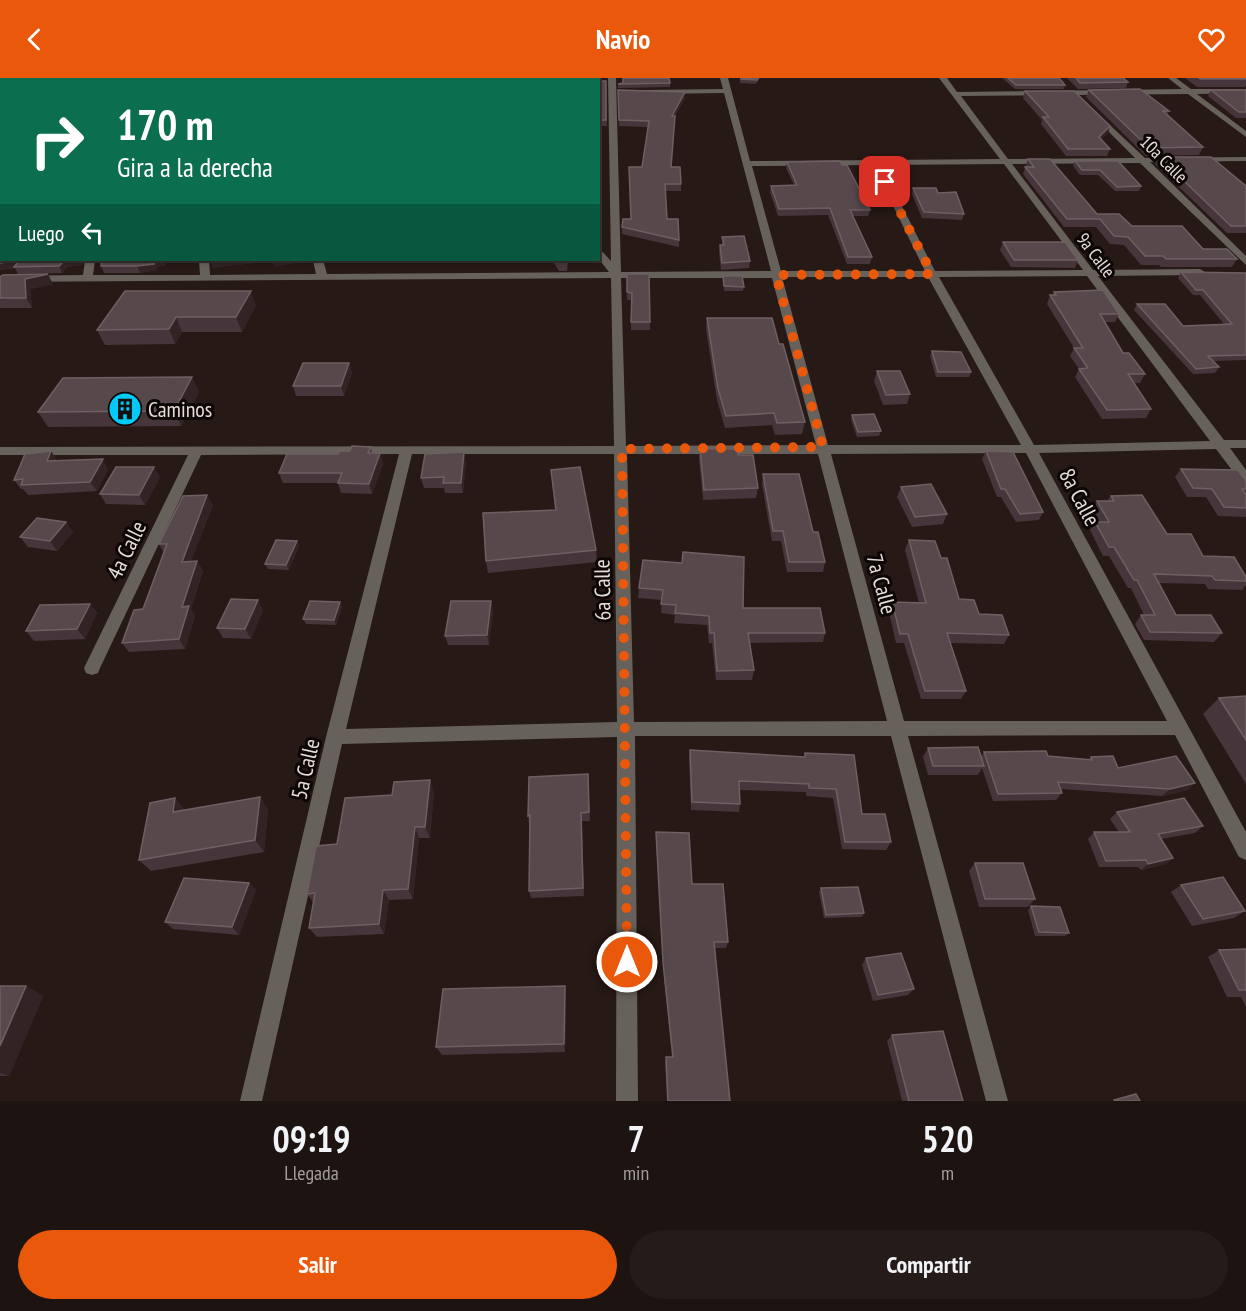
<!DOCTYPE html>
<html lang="es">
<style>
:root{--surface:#1d1310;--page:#251c19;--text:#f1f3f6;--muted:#a09e9f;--line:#3b3230;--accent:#ea580c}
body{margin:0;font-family:"PT Sans Narrow",sans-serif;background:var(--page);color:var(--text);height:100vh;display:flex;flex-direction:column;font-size:22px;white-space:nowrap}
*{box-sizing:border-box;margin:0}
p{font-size:20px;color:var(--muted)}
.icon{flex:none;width:33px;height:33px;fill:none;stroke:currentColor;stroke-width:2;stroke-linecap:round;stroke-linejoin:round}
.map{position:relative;height:1023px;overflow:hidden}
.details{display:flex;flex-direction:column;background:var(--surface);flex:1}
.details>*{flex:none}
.top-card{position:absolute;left:0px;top:0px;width:600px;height:183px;box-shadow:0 2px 4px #0004,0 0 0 2px var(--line);background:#0b6e4f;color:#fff;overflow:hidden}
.pin{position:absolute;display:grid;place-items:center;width:51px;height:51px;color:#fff;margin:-26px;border-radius:12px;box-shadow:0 3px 9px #0006}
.me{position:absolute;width:66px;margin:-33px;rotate:0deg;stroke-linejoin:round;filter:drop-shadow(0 0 4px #0008)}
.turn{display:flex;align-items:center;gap:21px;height:126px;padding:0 18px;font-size:27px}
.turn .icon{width:78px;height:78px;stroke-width:2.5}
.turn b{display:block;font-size:42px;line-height:51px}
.then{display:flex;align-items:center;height:57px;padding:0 18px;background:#0003;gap:12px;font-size:22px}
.eta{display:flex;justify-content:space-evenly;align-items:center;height:102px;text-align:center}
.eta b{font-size:36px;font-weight:600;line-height:42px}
.primary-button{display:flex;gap:12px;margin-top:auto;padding:12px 18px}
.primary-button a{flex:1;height:69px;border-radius:36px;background:var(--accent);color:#fff;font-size:24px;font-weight:600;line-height:69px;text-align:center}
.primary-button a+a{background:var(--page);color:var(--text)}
header{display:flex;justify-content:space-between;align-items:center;height:78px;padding:0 18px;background:var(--accent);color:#fff;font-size:27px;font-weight:600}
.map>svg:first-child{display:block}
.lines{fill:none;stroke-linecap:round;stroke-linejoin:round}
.minor{fill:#66615b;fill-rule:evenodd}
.major{fill:#b1a69a;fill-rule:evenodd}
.wall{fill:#46363b}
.shaded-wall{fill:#322325}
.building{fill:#57484c;stroke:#6e5f62;stroke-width:1.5}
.route{stroke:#ea580c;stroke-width:10;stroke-dasharray:0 18}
.labels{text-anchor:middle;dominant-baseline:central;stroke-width:6;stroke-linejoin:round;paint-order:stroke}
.far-street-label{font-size:18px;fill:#e6dcd9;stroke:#0c0605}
.poi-label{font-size:22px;fill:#e6dcd9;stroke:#0c0605;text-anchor:start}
.street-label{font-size:22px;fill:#e6dcd9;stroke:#0c0605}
</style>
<header><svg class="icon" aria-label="back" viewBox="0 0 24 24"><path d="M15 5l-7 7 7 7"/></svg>Navio<svg class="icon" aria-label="heart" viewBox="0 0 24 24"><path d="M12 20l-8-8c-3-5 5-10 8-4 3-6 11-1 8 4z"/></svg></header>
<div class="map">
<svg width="1246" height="1023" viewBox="0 0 1246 1023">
<rect width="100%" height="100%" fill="#271915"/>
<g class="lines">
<g class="minor">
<rect x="17" y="0" width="8" height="2"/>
<path d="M608,0H616L621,194L771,193L724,15L649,16L646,12L723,11L720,0H728L750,83L1000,81L939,0H947L957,14L1182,11L1168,0H1176L1191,11H1246V15L1197,16L1246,53V59L1188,16L961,18L1008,81L1135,80L1093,38L1096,34L1145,80L1246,79V83L1150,84L1246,178V187L1140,85L1012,86L1093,192L1200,191L1205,194L1200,197L1098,198L1224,362H1246V370H1230L1246,392V405L1241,404L1216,371L1039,375L1246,754V782L1239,779L1175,657L908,658L1008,1023H986L891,658H635L638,1023H616L617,659L342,666L262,1023H240L326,659L399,376L201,377L100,590L98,595L92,597L86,595L84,590L188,377H0V369L614,368L611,200L0,204V198L83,197L85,182H95L93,197H200L199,182H209L210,197L316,196L313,182H323L327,196L609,194L598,180V169L611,183ZM1004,86L1083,192L935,193L881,87ZM873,87L925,193H781L752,88ZM1087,198L1210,363L1034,367L939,199ZM782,199H928L1021,367H828ZM621,200H772L816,367L626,368ZM1026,375L1167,643H904L831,376ZM412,376H614L617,644L346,651ZM627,376H818L887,643L634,644Z"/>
<path d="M0,63H2L0,72Z"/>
<rect x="0" y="79" width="2" height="6"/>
</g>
<path class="major" d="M0,0H5L0,6Z"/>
</g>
<g class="wall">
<path d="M740,0H760L756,6L740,5Z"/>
<path d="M1002,0H1059L1065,7L1064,11H1015Z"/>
<path d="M1067,0H1123L1128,4L1126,10L1078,11Z"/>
<path d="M1185,0H1246V7L1245,9H1197Z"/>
<path d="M598,3H606L607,48H598Z"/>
<path d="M623,5H670V9L618,10V6Z"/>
<path d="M618,12L685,20L675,38L671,89L681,106V113H665L667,141L679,162V169L622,156V149L631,141L642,89L648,49L619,48Z"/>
<path d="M1089,12L1169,33L1167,37L1203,69L1199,77L1146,78L1086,19Z"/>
<path d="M1211,12H1246V40H1236L1208,18Z"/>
<path d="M1025,13L1108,55L1101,61L1110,71L1107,78H1066L1041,46L1042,42L1023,20Z"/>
<path d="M1159,79L1246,108V155H1227L1155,86Z"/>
<path d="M1028,81L1097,136L1132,148L1237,181L1232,189H1161L1159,187H1141L1124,167L1110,166L1096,149H1064L1023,96Z"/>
<path d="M1075,83L1141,108L1139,113H1115L1098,97H1080L1073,88Z"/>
<path d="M787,84L870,132L868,138H853L872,179L870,186H847L828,137L778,138L770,114L771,108L794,107L786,90Z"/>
<path d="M0,88L2,182H84L82,187L67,189L62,195L18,196L15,190L0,192Z"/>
<path d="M913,110L938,115L964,136L962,142L922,140L912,116Z"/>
<path d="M722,159L750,183L749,190L721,192L719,174L720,167H722Z"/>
<path d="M1003,164L1078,182L1075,190L1011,189L1000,172Z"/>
<path d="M95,182L166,187L157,189V192L140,195H104L101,188V184L97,185Z"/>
<path d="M552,182H568L567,193H559Z"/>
<path d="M1181,194L1246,195V282L1213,283L1219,289L1215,295L1193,296L1134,232L1137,226L1183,248L1224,246L1200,217H1193L1178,200Z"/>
<path d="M627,196L650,244V252H631V222H627Z"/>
<path d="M723,198L744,209L743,213H724Z"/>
<path d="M0,199L53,206L30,211L32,230H0Z"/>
<path d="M125,213L256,227L242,254H182L175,266L105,267L97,252Z"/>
<path d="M1054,214L1119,236L1115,244H1105L1123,275L1145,296L1140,305H1134L1151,331L1146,340L1102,341L1075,299L1079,291L1070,278L1074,270L1047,226L1050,217H1053Z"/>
<path d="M707,240L779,266L805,344L802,356L775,357L772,347L725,350L717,322L706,251Z"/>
<path d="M932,273L971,294L969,299H936L930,278Z"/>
<path d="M349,285L352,295L344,318H296L293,308Z"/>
<path d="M877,293L910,316L907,326L883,327L874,303Z"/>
<path d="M192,299L199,314L181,348L48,349L38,334Z"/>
<path d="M852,337L881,353L879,358L857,359L851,342Z"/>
<path d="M371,369L372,375H380L383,386L372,416L341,415L338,405H283L279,395L338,376Z"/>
<path d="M700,371L738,377L758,410L756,420L703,422L699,381Z"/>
<path d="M51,373L57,383L108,391L97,413L28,417L23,411H21L14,402Z"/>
<path d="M986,373L1043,434L1039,442L1016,444L1001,419H997L982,381Z"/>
<path d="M466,384L463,415H445L444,410H424L421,400Z"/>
<path d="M1181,391L1246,403V439L1218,438L1206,419H1187L1175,399Z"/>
<path d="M551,392L596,472L597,484L488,495L486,483L555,432Z"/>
<path d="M763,396L813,454L825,484L823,494H787L781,463H772L762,406Z"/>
<path d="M160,399L145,427L106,426L100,416Z"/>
<path d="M901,409L947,436L943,446L912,449L897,419Z"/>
<path d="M1111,418L1167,456L1203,478L1246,499V507L1242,512L1208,511L1205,506L1159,505L1176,537L1222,555L1214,564L1144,562L1135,546L1141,537H1144L1131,510H1128L1109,478H1103L1090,452L1095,444H1099L1092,432L1097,423H1107Z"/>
<path d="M213,427L191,483H197L203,493L191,531L195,538L185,571L129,574L122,565L143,531L164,475L159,466Z"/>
<path d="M66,444L73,454L57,473L28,469L20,459Z"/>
<path d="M909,462L941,480L959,521L1009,557L1004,566L950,565L966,613L961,621H921L904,565H896L889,534L892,524L919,525L905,472Z"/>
<path d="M297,463L299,468L289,492L268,491L265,486Z"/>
<path d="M643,482L743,530L825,555L823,564L750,565L754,592L752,602H716L712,565H709L707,547L674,545L675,537L661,535L662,522L638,520L639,510Z"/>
<path d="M340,524L342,529L336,547L306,546L303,541Z"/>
<path d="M90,526L97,535L85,561L34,563L26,553Z"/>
<path d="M263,532L251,561L223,560L217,550Z"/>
<path d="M493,533L489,567H448L445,558Z"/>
<path d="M1246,618V706L1203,636L1219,620Z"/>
<path d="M928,670L981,678L984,674L1088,681L1091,679L1118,690L1188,712L1162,718L1061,711L1062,715L1056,722L993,723L982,690L978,697H928L923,679Z"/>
<path d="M690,672L804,679L805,675L862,736L891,764L886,772L842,771L833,720L806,718V714L739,712L740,726L739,734L691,732L689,680Z"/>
<path d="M588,696L590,743H582L584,818L531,820L529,813L530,746H529L528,738Z"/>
<path d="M434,714L430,760H419L413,821L389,822L384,856L317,859L309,850L314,825L307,816L337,766L392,717Z"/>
<path d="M260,719L268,732L264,774L151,793L139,782L175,720L185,732Z"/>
<path d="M1117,734L1203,748L1195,755L1161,761L1173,780L1166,786L1141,792L1138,789H1099L1088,761L1094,754H1119L1110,741Z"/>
<path d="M656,754L692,806L728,864L726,870H715L730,1023H667L665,984L666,979H672L663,890L656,762Z"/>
<path d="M975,785L1035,821L1028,829H979L969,793Z"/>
<path d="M249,805L256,812L239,857L173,851L165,844Z"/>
<path d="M1181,807L1245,833L1234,840L1192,848L1171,814Z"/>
<path d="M821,810L864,835L862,839L824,840L819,814Z"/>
<path d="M1031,828L1069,855L1065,858H1035L1028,832Z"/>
<path d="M1246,871V929L1241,919H1227L1208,879L1219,872Z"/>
<path d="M866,880L914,911L908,917L873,923L862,887Z"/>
<path d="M0,908H26L43,918L9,998H0Z"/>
<path d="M565,908L566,917L565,974L442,977L436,969Z"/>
<path d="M892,957L963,1023H902L887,963Z"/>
</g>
<g class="shaded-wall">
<path d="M685,14V20L671,44L672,38Z"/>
<path d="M1110,48L1108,55L1096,66L1099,59Z"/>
<path d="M20,182L14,189L15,190L0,192V185Z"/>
<path d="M72,182H84L82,187L67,189L62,195L59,188L64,183Z"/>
<path d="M95,182H105L106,184L97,185Z"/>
<path d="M154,182H166V187L157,189V192L140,195L137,188Z"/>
<path d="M225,182H303V184L274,189L272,183L213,190L210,183Z"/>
<path d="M48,196L53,206L30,211L32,230L26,220L25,201Z"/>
<path d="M251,213L256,227L242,254L236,239Z"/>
<path d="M176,239L182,254L175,266L169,251Z"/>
<path d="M349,285L352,295L344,318L341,308Z"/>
<path d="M192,299L199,314L181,348L174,333Z"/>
<path d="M51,373L57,383H47Z"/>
<path d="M464,374L466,384L463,415L461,405Z"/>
<path d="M380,375L383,386L372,416L369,406Z"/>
<path d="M103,381L108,391L97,413L90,404Z"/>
<path d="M154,389L160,399L145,427L139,417Z"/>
<path d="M207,417L213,427L187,494L182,484Z"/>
<path d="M66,444L73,454L57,473L50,463Z"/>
<path d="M297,463L299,468L289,492L286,487Z"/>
<path d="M197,483L203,493L191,531L195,538L185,571L179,561L182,529Z"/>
<path d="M258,522L263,532L251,561L245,551Z"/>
<path d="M491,523L493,533L489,567L487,557Z"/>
<path d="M340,524L342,529L336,547L334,542Z"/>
<path d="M90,526L97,535L85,561L77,551Z"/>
<path d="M430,702L434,714L430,760L425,749Z"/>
<path d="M1195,705L1188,712L1162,718L1170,711Z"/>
<path d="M260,719L268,732L264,774L255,762Z"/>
<path d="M175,720L186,733L173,734Z"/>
<path d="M415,749L419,760L413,821L408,811Z"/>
<path d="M1173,780L1166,786L1141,792L1148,786Z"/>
<path d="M249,805L256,812L239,857L232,849Z"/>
<path d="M383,812L389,822L384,856L379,846Z"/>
<path d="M26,908L43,918L9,998L0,995V968Z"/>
<path d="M565,908L566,917L565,974L564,966Z"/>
</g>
<g class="building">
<path d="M23,0H41V2H22Z"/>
<rect x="71" y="0" width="472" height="2"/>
<path d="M623,0H669L670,5L618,6L623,5Z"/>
<path d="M741,0H758L757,2L741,1Z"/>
<path d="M1008,0H1059L1065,7H1016Z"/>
<path d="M1076,0H1123L1128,4L1080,5Z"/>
<path d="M1199,0H1246V1H1200Z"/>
<rect x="598" y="3" width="8" height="39"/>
<path d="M1140,11L1169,33H1163L1203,69L1149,70L1089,12Z"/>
<path d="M618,12L685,14L672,38H675L671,89H680L681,106H665L667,141H678L679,162L622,149L623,141H631L629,89H642L649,43L619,42Z"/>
<path d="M1211,12H1246V34H1239Z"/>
<path d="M1025,13H1074L1110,48L1099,59L1110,71H1068L1043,39H1049Z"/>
<path d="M1159,79H1211L1246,108V148H1231Z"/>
<path d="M1028,81H1050L1097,136H1119L1132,148H1182L1203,171H1227L1237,181H1166L1163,178H1145L1128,159L1114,158L1100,141H1067L1025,89H1034Z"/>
<path d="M840,83L842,87H847L870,132H850L872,179H848L830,130L779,131L771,108L797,107L787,84Z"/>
<path d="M1075,83H1118L1141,108L1117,109L1100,92H1082Z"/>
<path d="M0,88H2V182H72L64,183L59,188L14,189L20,182L0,185Z"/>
<path d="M913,110H936L938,115L956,114L964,136L924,134Z"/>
<path d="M744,158L750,183L722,185L720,167H724L722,159Z"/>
<path d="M1003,164H1065L1078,182H1014Z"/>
<path d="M102,182H158H154V186L137,188H101Z"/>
<path d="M210,182H225L210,183Z"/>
<path d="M557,182H566V183H558Z"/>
<path d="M1181,194L1246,195V277L1208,278L1219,289L1196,291L1137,226H1165L1183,248L1232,246L1203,212H1196Z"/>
<path d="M48,196L25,201L26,220H0V199L3,197Z"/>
<path d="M627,196H649L650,244H631L632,215L627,214Z"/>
<path d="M723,198H742L744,209L724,208Z"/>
<path d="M1103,212L1119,236H1100L1123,275H1129L1145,296H1128L1151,331L1107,332L1079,291L1088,290L1074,270H1083L1050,217H1056L1054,214Z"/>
<path d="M125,213H251L236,239H176L169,251L97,252Z"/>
<path d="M707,240H772L779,266H783L805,344L777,345L774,335L726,338L718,311Z"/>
<path d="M932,273L961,274L971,294H938Z"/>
<path d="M303,285H349L341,308H293Z"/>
<path d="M877,293H900L910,316L886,317Z"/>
<path d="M192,299L174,333L38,334L63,300Z"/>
<path d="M874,336L881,353L858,354L852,337Z"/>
<path d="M352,368L371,369L368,375H380L369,406L338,405L342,395H279L287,376H338L340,373H350Z"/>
<path d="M700,371H737L738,377H753L758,410L704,412Z"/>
<path d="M51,373L47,383L103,381L90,404L21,407L23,401L14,402L25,376Z"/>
<path d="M986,373L1013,374L1043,434L1020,436L1005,411H1001Z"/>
<path d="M464,374L461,405H443L444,399L421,400L425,376Z"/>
<path d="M116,389H154L139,417L100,416Z"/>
<path d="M580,389L596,472L486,483L483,435L556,432L551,392Z"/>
<path d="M1181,391L1238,392L1246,403V411H1242L1246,417V430L1224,429L1212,411L1193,410Z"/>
<path d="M763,396H799L813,454H818L825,484H789L783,453H773Z"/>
<path d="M931,406L947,436L915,439L901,409Z"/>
<path d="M207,417L182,484L197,483L182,529L189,528L179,561L122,565L134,532L143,531L167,466H159L183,418Z"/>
<path d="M1142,417L1167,456H1191L1203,478L1234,479L1246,499V503L1215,502L1212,498L1154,496L1176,537H1211L1222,555L1150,554L1141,537H1155L1137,502H1134L1114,469H1109L1095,444H1109L1097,423H1114L1111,418Z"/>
<path d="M37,440L66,444L50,463L20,459Z"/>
<path d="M276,462L297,463L286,487L265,486Z"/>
<path d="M909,462L935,463L941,480H947L959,521L974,522L979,536L1002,537L1009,557L947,555L966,613H925L908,556H900L892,524L926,525Z"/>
<path d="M683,474L744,479L743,530H820L825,555H748L754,592L717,593L714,555H710L709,538L675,535L676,527L661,526L663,512L639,510L643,482L682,485Z"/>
<path d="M231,521L258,522L245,551L217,550Z"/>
<path d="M310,523L340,524L334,542L303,541Z"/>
<path d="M451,523H491L487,557L445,558Z"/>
<path d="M90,526L77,551L26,553L40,527Z"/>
<path d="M1246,618V662L1219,620Z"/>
<path d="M978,669L984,688H933L928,670Z"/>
<path d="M690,672L805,679V675L854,677L862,736H885L891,764H845L836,711L809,710V706L739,703L740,726L692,724Z"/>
<path d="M1046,673L1048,678L1092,682L1091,679L1113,678L1118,690L1176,678L1195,705L1170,711L1058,704L1062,715L998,716L984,674Z"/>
<path d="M588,696L589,734L581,735L583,810L529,813L530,737L528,738L529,699Z"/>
<path d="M430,702L425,749H415L408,811L383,812L379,846L309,850L315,815L307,816L316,768L337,766L345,720L392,717L394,704Z"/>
<path d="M260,719L255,762L139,782L150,725L175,720L173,734Z"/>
<path d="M1184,720L1203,748L1158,756L1173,780L1148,786L1146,782L1106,783L1094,754H1130L1117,734Z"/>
<path d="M656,754L689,755L692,806H723L728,864H714L730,1023H668L666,979H673L663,884Z"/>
<path d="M975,785H1023L1035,821H985Z"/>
<path d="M1223,799L1245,833L1203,841L1181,807Z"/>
<path d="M184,800L249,805L232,849L165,844Z"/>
<path d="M858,809L864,835L826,837L821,810Z"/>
<path d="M1031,828L1060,829L1069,855L1039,854Z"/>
<path d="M1246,871V912H1239L1219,872Z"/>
<path d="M901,875L914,911L878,917L866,880Z"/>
<path d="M0,908H26L0,968Z"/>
<path d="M565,908L564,966L436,969L443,911Z"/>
<path d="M943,953L963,1023H909L892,957Z"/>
<path d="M1136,1016L1140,1023H1114V1022Z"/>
</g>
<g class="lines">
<path class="route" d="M627,884L622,371L823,369L776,197L932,196L885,104"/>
</g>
<defs>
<symbol id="building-disc" viewBox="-11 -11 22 22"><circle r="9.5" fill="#00cbf8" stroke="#0c0605"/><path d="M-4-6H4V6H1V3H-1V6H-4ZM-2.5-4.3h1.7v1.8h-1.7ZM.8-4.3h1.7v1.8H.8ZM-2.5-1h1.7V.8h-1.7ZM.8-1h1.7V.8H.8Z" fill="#111"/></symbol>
</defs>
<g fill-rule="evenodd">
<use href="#building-disc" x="106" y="312" width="38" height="38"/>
</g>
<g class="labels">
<g class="far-street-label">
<text transform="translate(1164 81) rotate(45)">10a Calle</text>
<text transform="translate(1096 177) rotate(53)">9a Calle</text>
</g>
<g class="poi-label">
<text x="148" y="331">Caminos</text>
</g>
<g class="street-label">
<text transform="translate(1080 419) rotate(62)">8a Calle</text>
<text transform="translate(126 472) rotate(-64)">4a Calle</text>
<text transform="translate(882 506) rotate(75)">7a Calle</text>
<text transform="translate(602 512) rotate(-91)">6a Calle</text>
<text transform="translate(305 691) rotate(-77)">5a Calle</text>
</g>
</g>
</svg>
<div class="pin" style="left:885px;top:104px;background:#d93025"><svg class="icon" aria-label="arrive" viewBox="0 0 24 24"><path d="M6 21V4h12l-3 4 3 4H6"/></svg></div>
<svg class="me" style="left:627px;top:884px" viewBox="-20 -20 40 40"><circle r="17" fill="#ea580c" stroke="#fff" stroke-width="3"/><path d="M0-11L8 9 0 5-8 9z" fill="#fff"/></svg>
<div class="top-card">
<div class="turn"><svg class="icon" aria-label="right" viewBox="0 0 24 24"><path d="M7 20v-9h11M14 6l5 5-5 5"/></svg><div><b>170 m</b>Gira a la derecha</div></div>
<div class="then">Luego<svg class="icon" aria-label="left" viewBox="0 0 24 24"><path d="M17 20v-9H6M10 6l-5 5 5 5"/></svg></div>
</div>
</div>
<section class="details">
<div class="eta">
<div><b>09:19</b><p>Llegada</p></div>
<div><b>7</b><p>min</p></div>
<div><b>520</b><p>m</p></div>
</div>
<div class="primary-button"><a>Salir</a><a>Compartir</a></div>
</section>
